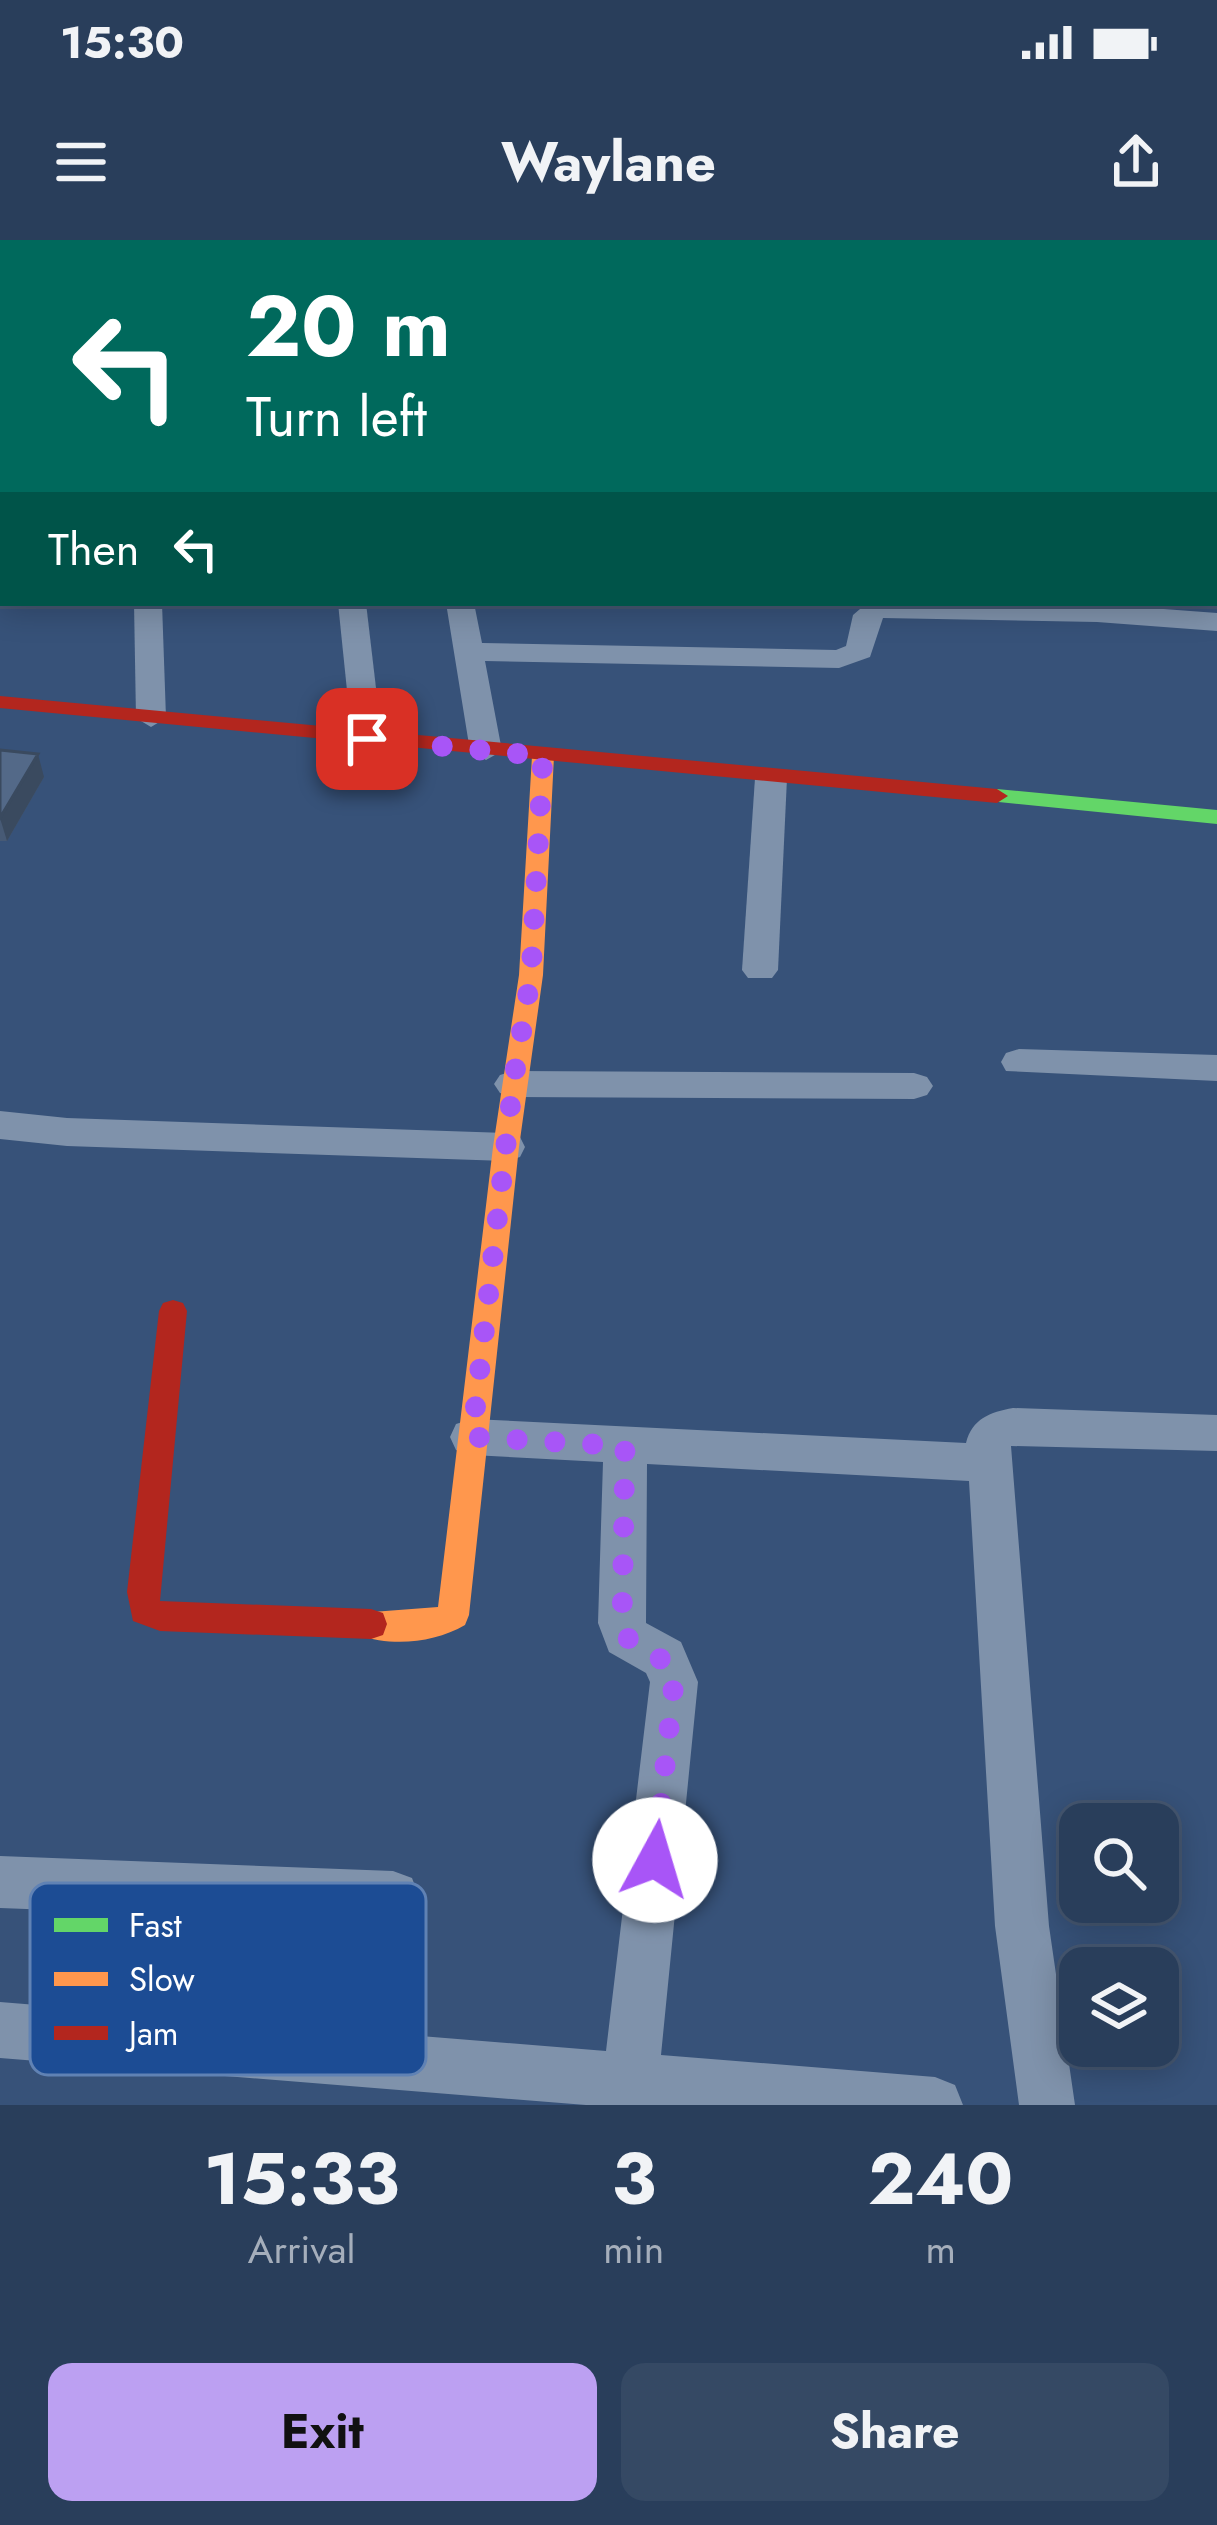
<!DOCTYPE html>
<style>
:root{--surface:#293e5b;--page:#354964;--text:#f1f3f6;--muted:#a5aebb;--line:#455771;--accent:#bca0f2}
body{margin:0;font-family:Jost,sans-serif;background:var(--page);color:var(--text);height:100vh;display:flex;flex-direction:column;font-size:45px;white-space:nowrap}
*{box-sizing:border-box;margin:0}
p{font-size:39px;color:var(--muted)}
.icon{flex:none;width:66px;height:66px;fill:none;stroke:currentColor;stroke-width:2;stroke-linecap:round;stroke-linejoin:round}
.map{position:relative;height:1865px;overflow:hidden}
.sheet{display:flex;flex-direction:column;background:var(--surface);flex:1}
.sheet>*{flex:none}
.hud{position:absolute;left:0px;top:0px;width:1218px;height:366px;box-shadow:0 6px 30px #0003,0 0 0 3px var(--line);background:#00695c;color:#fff;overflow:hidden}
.controls{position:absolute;left:1059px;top:1563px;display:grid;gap:24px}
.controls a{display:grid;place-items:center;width:120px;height:120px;border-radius:24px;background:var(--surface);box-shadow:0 6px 30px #0003,0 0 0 3px var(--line);font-size:60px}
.pin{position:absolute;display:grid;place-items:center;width:102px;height:102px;color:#fff;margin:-51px;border-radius:24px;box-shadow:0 6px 18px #0006}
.me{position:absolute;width:132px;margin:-66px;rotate:6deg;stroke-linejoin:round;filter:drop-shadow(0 0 9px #0008)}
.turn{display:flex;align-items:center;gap:42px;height:252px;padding:0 48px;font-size:54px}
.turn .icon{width:156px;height:156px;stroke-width:2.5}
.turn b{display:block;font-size:84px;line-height:102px}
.then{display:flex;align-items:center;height:114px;padding:0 48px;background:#0003;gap:24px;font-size:45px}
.eta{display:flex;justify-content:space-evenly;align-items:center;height:204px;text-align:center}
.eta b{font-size:72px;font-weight:700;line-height:84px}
.cta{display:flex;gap:24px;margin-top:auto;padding:24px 48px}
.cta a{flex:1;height:138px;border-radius:24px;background:var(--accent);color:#111;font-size:48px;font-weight:700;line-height:138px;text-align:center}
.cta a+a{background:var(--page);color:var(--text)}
.status{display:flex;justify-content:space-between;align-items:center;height:84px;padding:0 60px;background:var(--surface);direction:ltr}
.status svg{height:33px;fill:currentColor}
header{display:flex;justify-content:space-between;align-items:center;height:156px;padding:0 48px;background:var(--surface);font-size:54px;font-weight:700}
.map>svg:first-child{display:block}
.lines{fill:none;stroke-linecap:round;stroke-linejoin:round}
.street{fill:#7f92ab;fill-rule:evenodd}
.fast{fill:#63d668;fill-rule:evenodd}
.slow{fill:#ff974d;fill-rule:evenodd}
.jam{fill:#b3261e;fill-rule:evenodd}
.wall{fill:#475a75}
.shaded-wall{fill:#3a4a5f}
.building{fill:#536988;stroke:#3a4a5f;stroke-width:3}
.route{stroke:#a855f7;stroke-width:21;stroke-dasharray:0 37.8}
.key{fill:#1c4c94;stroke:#6082b4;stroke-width:3}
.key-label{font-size:33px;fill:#fff}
</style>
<div class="status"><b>15:30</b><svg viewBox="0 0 49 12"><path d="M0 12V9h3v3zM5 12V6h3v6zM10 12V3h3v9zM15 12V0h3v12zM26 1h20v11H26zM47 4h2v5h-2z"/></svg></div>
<header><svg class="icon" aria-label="menu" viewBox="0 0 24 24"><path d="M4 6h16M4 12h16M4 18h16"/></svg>Waylane<svg class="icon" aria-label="share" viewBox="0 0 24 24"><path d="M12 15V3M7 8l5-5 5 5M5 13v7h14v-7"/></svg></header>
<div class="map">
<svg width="1217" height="1865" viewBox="0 0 1217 1865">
<rect width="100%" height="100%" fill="#375279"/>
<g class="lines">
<g class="street">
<path d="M94,0H116L92,3Z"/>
<path d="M378,0H407L405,3Z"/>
<rect x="970" y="0" width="22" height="3"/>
<rect x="0" y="26" width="3" height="14"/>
<rect x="1215" y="95" width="2" height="14"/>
<rect x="0" y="101" width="3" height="14"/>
<rect x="0" y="141" width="3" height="14"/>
<rect x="0" y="229" width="3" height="16"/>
<path d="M3,286V307L0,308V287Z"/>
<path d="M134,363H162L166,478L151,487L136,478Z"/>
<path d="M338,363H366L382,499L367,508L352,499Z"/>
<path d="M446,363H474L482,403L836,410L846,406L853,375L867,363L1097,364L1217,373V391L1097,382L883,378L870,417L839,428L485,421L502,511L486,520L470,511Z"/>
<path d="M771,528L787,538L778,730L772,738H748L742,730L755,538Z"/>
<path d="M1019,809L1217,815V841L1006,831L1001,822L1006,813Z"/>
<path d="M513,831L914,833L927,837L933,846L927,855L914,859L513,857L500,853L494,844L500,835Z"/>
<path d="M0,871L67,878L506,893L520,897L525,907L520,917L506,921L67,906L0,899Z"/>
<path d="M1013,1168L1217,1175V1211L1011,1206L1049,1686L1075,1865H1019L995,1686L969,1241L647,1224L646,1383L681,1402L698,1442L661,1815L935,1837L955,1845L963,1865H586L0,1818V1762L606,1811L650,1442L646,1433L609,1412L598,1383L603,1222L472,1215L456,1210L450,1197L456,1184L472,1179L966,1203C972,1179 990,1172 1013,1168Z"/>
<path d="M0,1616L393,1631L412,1638L419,1657L412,1676L393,1683L0,1668Z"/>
</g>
<path class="fast" d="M997,549L1217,570V584L989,561V551Z"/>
<path class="slow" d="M543,510L554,516L543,735L519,907L469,1375L465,1385C434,1403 392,1407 359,1395L355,1384L359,1373L438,1367L493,907L519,735L532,516Z"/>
<g class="jam">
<path d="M0,456L997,549L1008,556L997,563L0,468Z"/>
<path d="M173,1060L183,1063L187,1071L160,1361L371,1369L383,1373L387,1384L383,1395L371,1399L160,1391L133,1381L127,1352L159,1071L163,1063Z"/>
</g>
</g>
<path class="wall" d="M0,510L44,537L7,601H0Z"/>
<path class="shaded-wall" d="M38,514L44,537L7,601L0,578Z"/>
<path class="building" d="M0,510L38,514L0,578Z"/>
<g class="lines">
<path class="route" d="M367,499L543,516L531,735L513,844L472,1197L625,1206L622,1383L626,1397L670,1425L674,1442L655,1620"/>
</g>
<rect x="30" y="1643" width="396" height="192" rx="18" class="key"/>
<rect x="54" y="1678" width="54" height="14" fill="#63d668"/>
<rect x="54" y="1732" width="54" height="14" fill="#ff974d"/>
<rect x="54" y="1786" width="54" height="14" fill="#b3261e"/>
<g class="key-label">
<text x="129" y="1697">Fast</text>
<text x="129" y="1751">Slow</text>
<text x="129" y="1805">Jam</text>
</g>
</svg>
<div class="controls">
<a><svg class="icon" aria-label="search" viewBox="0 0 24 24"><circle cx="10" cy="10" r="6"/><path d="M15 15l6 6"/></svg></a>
<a><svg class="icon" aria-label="layers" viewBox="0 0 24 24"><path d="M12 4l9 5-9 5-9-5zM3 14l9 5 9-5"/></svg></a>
</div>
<div class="pin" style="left:367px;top:499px;background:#d93025"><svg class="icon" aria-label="arrive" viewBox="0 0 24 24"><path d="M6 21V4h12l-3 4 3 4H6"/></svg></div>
<svg class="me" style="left:655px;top:1620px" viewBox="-20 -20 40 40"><circle r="19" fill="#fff"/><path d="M0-13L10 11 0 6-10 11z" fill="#a855f7"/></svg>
<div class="hud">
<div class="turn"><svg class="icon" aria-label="left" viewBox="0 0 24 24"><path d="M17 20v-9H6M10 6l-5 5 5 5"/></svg><div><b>20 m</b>Turn left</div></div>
<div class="then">Then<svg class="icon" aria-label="left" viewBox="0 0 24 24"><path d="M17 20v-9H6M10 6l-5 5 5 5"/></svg></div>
</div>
</div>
<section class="sheet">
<div class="eta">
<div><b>15:33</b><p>Arrival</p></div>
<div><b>3</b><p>min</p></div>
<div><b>240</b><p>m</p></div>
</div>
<div class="cta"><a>Exit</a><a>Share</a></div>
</section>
